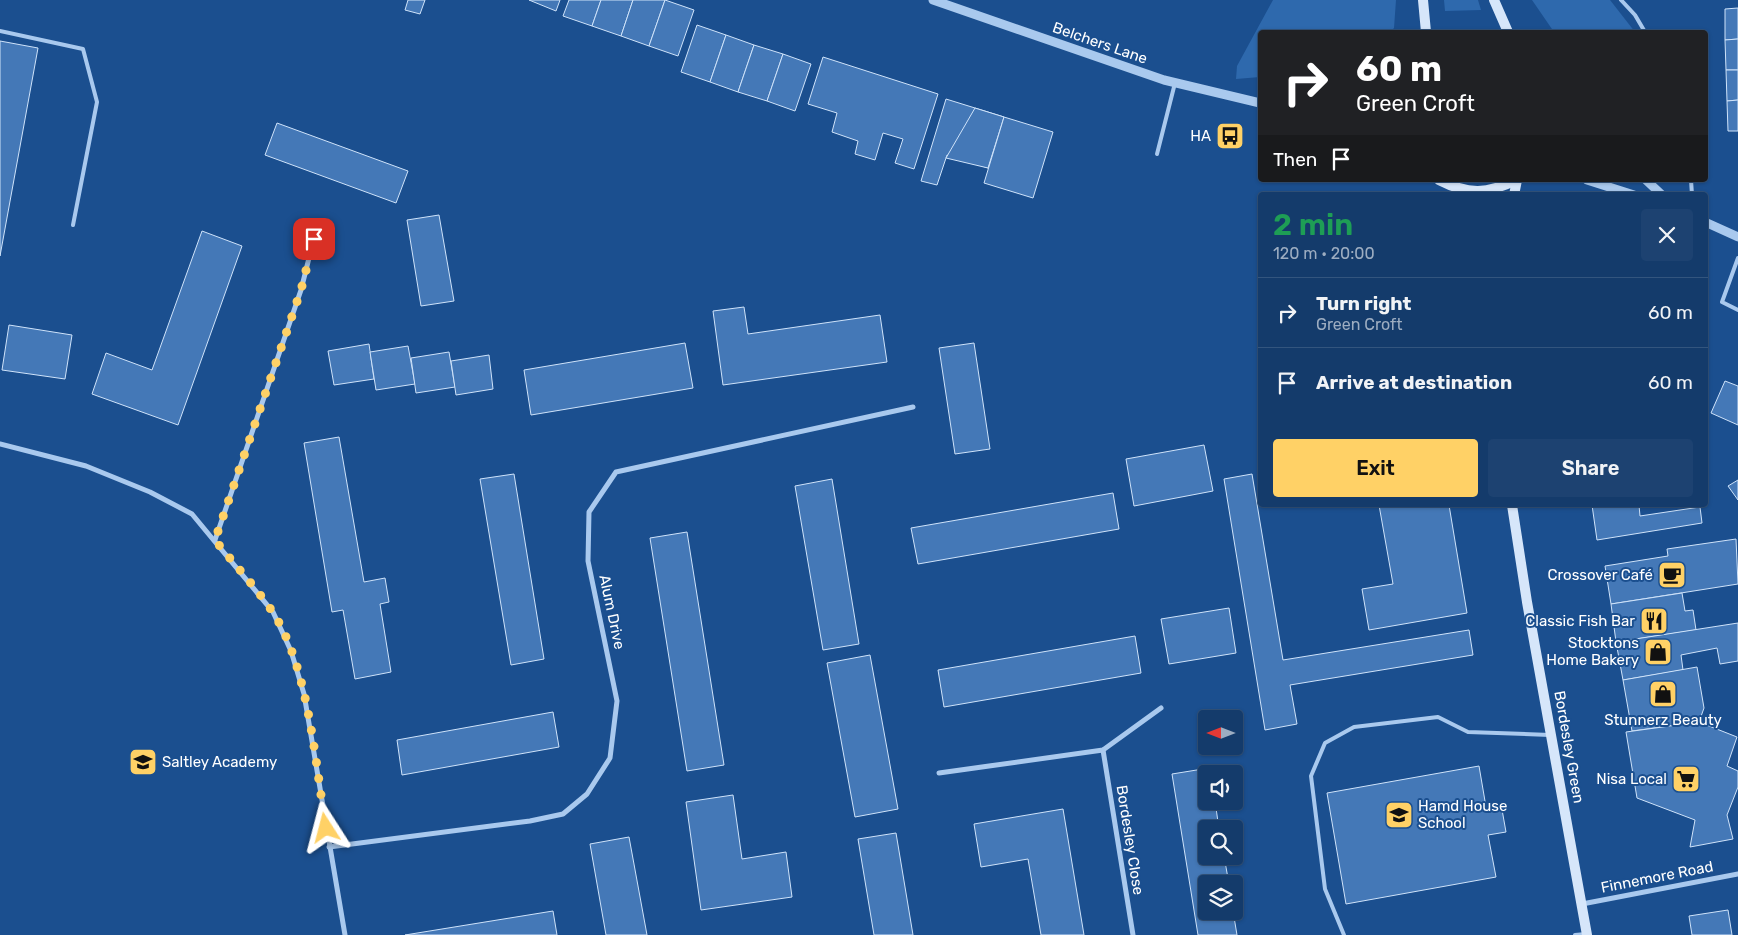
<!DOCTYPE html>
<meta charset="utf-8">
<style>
:root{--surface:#143b6b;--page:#1d4271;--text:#f1f3f6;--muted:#9dadc1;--line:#33557e;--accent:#ffd166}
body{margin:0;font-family:Rubik,sans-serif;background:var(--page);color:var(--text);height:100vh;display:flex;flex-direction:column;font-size:19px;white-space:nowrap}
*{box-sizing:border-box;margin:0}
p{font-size:16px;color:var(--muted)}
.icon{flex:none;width:28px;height:28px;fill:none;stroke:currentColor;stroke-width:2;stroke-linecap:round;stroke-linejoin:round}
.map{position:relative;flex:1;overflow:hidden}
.drawer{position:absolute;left:1258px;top:192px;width:450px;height:315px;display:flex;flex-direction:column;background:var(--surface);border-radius:5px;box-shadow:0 1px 4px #0004,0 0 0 1px var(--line)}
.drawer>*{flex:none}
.top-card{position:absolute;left:1258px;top:30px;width:450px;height:152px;border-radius:5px;box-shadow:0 1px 4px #0004,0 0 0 1px var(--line);background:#202124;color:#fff;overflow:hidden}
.needle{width:32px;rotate:270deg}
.buttons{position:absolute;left:1198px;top:710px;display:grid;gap:10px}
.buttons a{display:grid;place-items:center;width:45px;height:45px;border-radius:5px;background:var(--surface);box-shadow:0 1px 4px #0004,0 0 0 1px var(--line);font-size:25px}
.pin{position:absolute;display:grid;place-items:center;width:42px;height:42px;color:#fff;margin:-21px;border-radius:10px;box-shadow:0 2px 8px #0006}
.me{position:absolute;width:55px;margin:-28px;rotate:351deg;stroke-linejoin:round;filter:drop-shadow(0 0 4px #0008)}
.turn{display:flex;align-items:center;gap:18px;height:105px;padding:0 15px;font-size:22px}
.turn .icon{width:65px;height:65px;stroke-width:2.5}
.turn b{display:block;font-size:35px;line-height:42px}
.then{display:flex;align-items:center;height:48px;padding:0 15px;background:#0003;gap:10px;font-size:19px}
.round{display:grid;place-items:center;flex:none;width:52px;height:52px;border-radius:5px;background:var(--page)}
.head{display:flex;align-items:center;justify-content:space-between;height:85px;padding:0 15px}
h1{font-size:30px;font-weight:600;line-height:38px;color:#1e9e55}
.action{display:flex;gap:10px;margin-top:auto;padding:10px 15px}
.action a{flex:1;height:58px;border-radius:5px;background:var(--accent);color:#111;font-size:20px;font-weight:600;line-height:58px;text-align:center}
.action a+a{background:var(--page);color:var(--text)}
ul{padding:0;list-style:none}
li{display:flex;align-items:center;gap:15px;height:70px;padding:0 15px;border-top:1px solid var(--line)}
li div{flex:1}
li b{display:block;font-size:19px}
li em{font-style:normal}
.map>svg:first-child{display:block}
.green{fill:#2e69ad}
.building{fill:#4478b7;stroke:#cfe3fa}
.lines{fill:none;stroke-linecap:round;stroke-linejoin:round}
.service{stroke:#a9c9ee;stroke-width:4}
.minor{stroke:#a9c9ee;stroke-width:5}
.tertiary{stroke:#a9c9ee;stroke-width:9}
.secondary{stroke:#d6e6fa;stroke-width:10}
.route{stroke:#ffd166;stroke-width:9;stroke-dasharray:0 16.2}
.labels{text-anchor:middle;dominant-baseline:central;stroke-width:4;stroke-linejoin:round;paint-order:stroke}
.street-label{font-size:15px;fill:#fff;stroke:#1b4f8f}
.poi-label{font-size:15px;fill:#fff;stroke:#1b4f8f;text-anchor:end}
</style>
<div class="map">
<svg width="1738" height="935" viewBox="0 0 1738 935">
<rect width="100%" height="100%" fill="#1b4f8f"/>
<g class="green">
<path d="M1273,0H1396L1394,28L1390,32H1260V77L1236,79L1237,66Z"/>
<path d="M1444,0H1478L1481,10L1445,11Z"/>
<path d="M1532,0H1610L1635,32H1554Z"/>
</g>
<g class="building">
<path d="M408,0H425L420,14L405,10Z"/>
<path d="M529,0H560L556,11Z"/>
<path d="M569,0H601L592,26L563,16Z"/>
<path d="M601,0H633L621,36L592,26Z"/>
<path d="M633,0H665L649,46L621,36Z"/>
<path d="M665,0L694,10L678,56L649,46Z"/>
<path d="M1738,8V39L1725,40V9Z"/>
<path d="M697,25L726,35L710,82L681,72Z"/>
<path d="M726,35L754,45L738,92L710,82Z"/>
<path d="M1738,39V70H1726L1725,40Z"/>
<path d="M0,41L38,48L0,256Z"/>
<path d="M754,45L783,54L767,101L738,92Z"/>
<path d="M783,54L811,64L795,111L767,101Z"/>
<path d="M823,57L938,94L914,169L895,163L903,139L883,133L875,160L855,154L858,141L832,132L837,113L808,104Z"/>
<path d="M1726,70H1738V100L1727,101Z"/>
<path d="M946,99L1004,117L988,168L947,155L937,185L921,181Z"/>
<path d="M1738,100V131H1728L1727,101Z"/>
<path d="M975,108L1004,117L988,168L946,158Z"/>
<path d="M1004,117L1053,132L1033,198L984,183Z"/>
<path d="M277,123L408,171L396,203L265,155Z"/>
<path d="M439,215L454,301L421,306L407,220Z"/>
<path d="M202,231L242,246L178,425L92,394L106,353L152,370Z"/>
<path d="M744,307L748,334L880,315L887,362L723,385L713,311Z"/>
<path d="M9,325L72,335L65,379L2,370Z"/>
<path d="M685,343L693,388L531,415L524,370Z"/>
<path d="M974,343L990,449L955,454L939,348Z"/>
<path d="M369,344L374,379L334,385L328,351Z"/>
<path d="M408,346L415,384L376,390L370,352Z"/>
<path d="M449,352L455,387L416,393L411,358Z"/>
<path d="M489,355L493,389L456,395L451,361Z"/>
<path d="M1725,381L1738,386V425L1711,413Z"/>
<path d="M339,437L364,582L385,578L389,602L380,604L391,672L355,679L343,610L332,612L304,443Z"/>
<path d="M1204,445L1213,491L1134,506L1126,459Z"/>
<path d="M514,474L544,659L511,665L480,479Z"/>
<path d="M1252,474L1283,660L1469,630L1473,655L1290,685L1297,724L1265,730L1224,479Z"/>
<path d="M832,479L859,644L823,650L795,486Z"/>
<path d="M1738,480V500L1728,486Z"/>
<path d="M1113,493L1119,529L918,564L911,528Z"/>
<path d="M1379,505H1449L1467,613L1369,630L1362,589L1393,584Z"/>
<path d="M1592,505H1639L1640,516L1700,507L1702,523L1597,540Z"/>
<path d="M687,532L724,765L687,771L650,538Z"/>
<path d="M1736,539L1738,584L1611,604L1605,566L1668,556L1667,549Z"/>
<path d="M1682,593L1685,611L1693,610L1696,630L1616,642L1611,604Z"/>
<path d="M1229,608L1236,653L1169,664L1161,619Z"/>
<path d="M1738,623V661L1720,664L1717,648L1681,655L1683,670L1623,680L1616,642Z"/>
<path d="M1135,636L1141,673L944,707L938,670Z"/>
<path d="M870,655L898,809L855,817L827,663Z"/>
<path d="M1697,667L1704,708L1699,722L1632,731L1623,680Z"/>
<path d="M553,712L559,747L402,775L397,740Z"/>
<path d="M1699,722L1737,737L1727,766L1738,771V787L1727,815L1733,839L1690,847L1695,820L1637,798L1626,732Z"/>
<path d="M1479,766L1486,807L1501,804L1506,832L1488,835L1496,877L1346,904L1327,793Z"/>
<path d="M1209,768L1210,774H1206V801H1215L1219,829H1206V856H1224L1229,884H1206V911H1233L1237,935H1198L1172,774Z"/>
<path d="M733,795L742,859L786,852L792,897L701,910L686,802Z"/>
<path d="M1063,809L1084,935H1041L1028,859L981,867L974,824Z"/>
<path d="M896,833L913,935H874L858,839Z"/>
<path d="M629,837L647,935H606L590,844Z"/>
<path d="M1728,910L1732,935H1692L1689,916Z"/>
<path d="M553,911L557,935H405Z"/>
</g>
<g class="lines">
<g class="service">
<path d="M1621,0L1635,15L1645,32"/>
<path d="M0,31L83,49L97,102L73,225"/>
<path d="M1157,154L1175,83"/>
<path d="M1691,180L1692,195"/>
<path d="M1738,258L1722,302L1738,310"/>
<path d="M1344,935L1325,889L1311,776L1325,743L1354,727L1438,717L1468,732L1550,735"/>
<path d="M1575,935L1586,934"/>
</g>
<g class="minor">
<path d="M0,444L86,466L150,492L192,514L273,612L291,651L304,694L345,935"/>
<path d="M215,540L301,290L318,222"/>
<path d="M1103,750L1133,935"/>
<path d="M939,773L1103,750L1161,708"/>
<path d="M329,847L530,821L563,814L587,794L610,758L617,701L588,561L589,512L616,472L913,407"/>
<path d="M1582,904L1738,874"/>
</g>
<g class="tertiary">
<path d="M933,0L1164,80L1260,103"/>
<path d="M1587,180L1634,195"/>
<path d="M1646,180L1662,195"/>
<path d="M1705,222L1738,237"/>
</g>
<g class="secondary">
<path d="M1423,0L1426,32"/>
<path d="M1494,0L1508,32"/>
<path d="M1439,180C1468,195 1488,194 1516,180"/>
<path d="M1514,195L1517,180"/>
<path d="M1512,505L1527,602L1587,935"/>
</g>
</g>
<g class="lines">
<path class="route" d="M314,239L301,290L215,540C234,564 255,586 272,611C309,666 315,763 326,828"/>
</g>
<defs>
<symbol id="bus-square" viewBox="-11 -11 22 22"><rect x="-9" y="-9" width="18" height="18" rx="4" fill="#ffd166" stroke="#1b4f8f"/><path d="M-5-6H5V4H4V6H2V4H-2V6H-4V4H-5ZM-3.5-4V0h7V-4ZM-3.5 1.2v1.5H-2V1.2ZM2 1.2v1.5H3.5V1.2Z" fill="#111"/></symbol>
<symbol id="cafe-square" viewBox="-11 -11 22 22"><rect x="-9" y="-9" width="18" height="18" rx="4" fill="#ffd166" stroke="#1b4f8f"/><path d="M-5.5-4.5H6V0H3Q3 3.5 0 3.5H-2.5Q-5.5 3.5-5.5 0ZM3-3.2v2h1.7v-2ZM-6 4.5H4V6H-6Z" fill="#111"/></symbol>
<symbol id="restaurant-square" viewBox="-11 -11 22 22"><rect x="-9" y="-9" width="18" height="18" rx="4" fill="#ffd166" stroke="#1b4f8f"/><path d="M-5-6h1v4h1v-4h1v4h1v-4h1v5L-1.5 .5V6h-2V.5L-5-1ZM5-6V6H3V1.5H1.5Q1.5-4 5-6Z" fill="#111"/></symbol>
<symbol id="shop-square" viewBox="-11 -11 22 22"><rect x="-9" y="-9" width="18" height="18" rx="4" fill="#ffd166" stroke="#1b4f8f"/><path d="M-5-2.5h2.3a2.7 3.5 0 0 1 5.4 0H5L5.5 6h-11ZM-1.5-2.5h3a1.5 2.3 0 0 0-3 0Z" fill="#111"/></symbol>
<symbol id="school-square" viewBox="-11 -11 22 22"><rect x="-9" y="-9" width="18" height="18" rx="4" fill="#ffd166" stroke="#1b4f8f"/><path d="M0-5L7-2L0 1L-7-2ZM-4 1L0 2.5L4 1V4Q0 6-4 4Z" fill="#111"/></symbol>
<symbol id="supermarket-square" viewBox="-11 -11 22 22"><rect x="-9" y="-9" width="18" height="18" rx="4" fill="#ffd166" stroke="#1b4f8f"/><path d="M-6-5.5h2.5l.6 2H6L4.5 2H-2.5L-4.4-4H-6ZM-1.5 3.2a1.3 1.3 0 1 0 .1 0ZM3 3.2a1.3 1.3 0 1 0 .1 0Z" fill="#111"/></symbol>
</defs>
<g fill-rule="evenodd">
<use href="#bus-square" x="1214" y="120" width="32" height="32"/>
<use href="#cafe-square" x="1656" y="559" width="32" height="32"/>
<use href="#restaurant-square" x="1638" y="605" width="32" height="32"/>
<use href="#shop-square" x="1642" y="636" width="32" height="32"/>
<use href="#shop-square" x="1647" y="678" width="32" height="32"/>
<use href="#school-square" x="127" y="746" width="32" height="32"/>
<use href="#supermarket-square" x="1670" y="763" width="32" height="32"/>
<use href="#school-square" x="1383" y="799" width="32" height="32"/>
</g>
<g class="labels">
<g class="street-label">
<text transform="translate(1100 43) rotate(19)">Belchers Lane</text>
<text transform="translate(612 612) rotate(78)">Alum Drive</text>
<text transform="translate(1569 747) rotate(80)">Bordesley Green</text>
<text transform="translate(1130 840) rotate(81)">Bordesley Close</text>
<text transform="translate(1657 877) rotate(-11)">Finnemore Road</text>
</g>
<g class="poi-label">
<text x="1211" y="136">HA</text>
<text x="1653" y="575">Crossover Café</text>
<text x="1635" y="621">Classic Fish Bar</text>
<text x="1639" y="643">Stocktons<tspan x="1639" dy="17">Home Bakery</tspan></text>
<text x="1663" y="720" text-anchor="middle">Stunnerz Beauty</text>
<text x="162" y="762" text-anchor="start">Saltley Academy</text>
<text x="1667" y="779">Nisa Local</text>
<text x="1418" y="806" text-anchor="start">Hamd House<tspan x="1418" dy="17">School</tspan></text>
</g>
</g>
</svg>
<div class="buttons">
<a><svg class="needle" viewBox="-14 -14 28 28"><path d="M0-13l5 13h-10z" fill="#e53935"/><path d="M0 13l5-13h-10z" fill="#9dadc1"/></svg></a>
<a><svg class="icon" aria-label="sound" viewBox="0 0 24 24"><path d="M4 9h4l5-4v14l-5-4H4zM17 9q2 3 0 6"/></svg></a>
<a><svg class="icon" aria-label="search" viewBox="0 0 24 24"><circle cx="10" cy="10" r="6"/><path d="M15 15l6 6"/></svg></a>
<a><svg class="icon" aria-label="layers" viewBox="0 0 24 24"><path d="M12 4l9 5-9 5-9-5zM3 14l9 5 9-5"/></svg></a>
</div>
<div class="pin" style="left:314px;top:239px;background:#d93025"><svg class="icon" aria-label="arrive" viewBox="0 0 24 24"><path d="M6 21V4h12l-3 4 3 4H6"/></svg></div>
<svg class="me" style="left:326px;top:828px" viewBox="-20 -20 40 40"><path d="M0-17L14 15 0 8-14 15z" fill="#ffd166" stroke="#fff" stroke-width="4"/></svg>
<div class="top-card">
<div class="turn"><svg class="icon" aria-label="right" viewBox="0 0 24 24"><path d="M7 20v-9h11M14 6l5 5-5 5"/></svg><div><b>60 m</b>Green Croft</div></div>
<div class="then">Then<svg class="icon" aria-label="arrive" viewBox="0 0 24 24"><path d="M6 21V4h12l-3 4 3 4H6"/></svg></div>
</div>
<section class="drawer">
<div class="head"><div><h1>2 min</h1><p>120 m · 20:00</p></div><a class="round"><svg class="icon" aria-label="close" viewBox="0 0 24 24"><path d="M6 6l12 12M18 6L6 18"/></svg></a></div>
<ul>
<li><svg class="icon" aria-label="right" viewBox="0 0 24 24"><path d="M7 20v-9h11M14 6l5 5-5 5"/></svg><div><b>Turn right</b><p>Green Croft</p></div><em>60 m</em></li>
<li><svg class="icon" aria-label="arrive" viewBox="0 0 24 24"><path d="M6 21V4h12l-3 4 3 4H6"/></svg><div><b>Arrive at destination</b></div><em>60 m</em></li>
</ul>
<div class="action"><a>Exit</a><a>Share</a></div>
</section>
</div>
